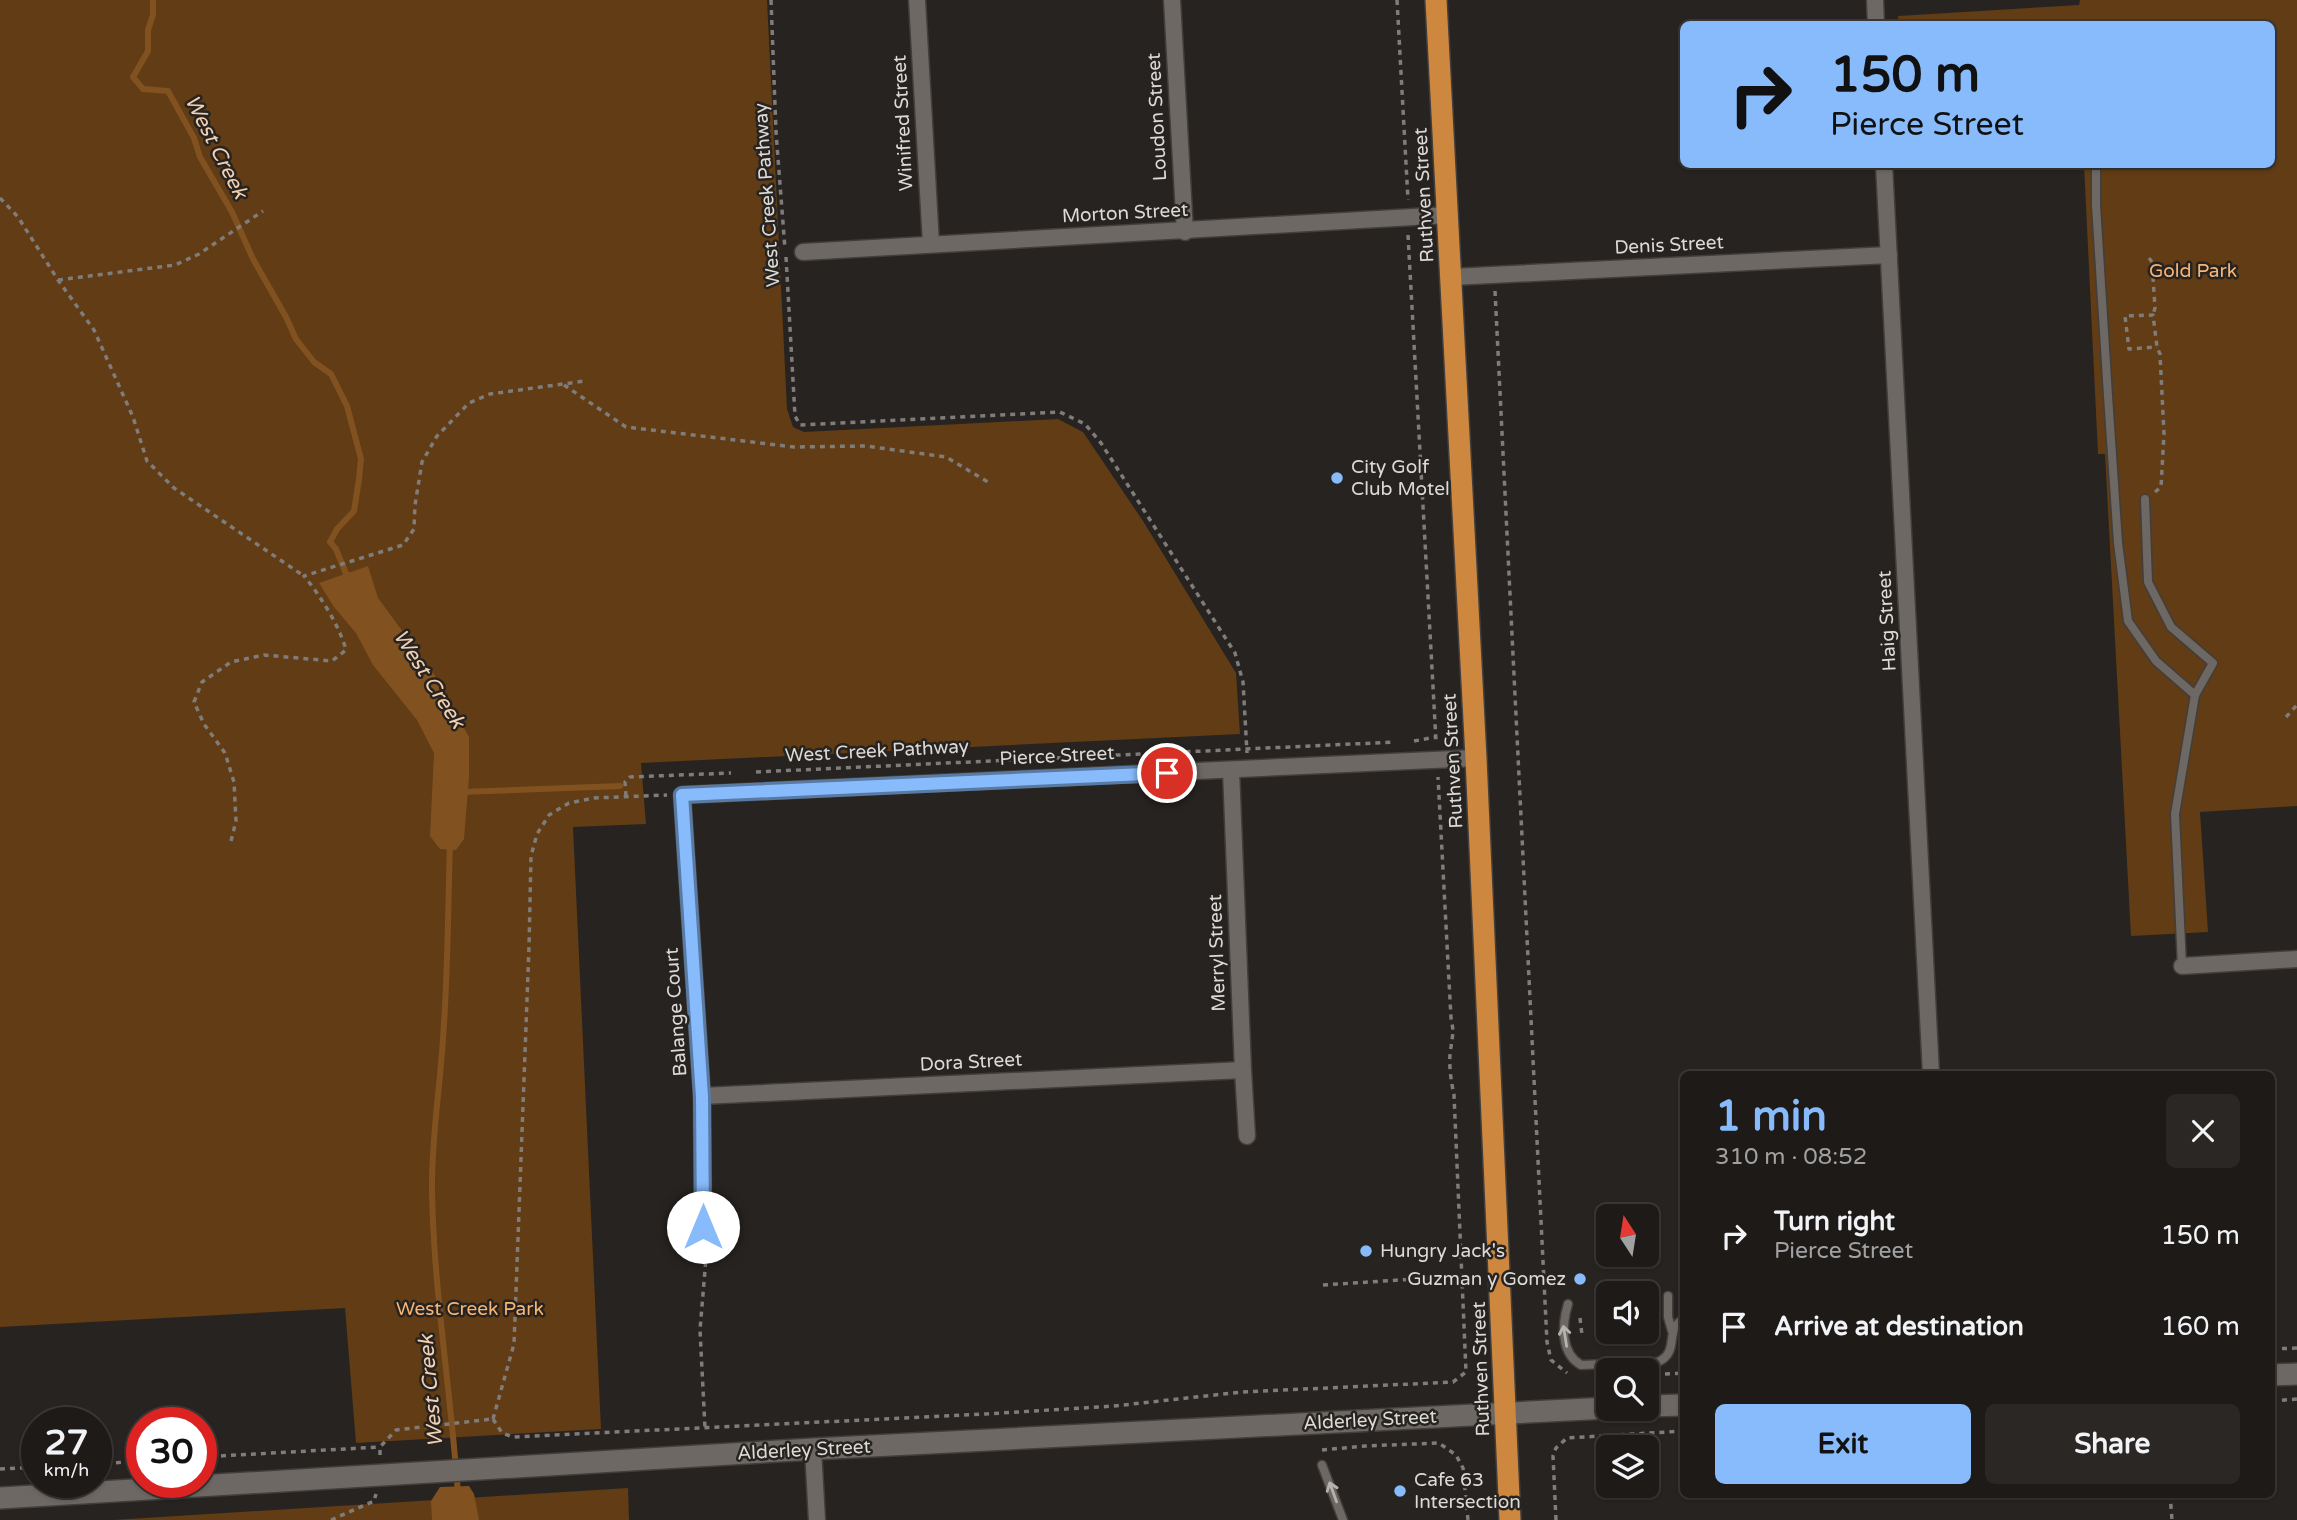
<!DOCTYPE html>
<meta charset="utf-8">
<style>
:root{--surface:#1d1a18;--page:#2a2725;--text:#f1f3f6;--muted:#a0a1a2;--line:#3b3837;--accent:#87bbfb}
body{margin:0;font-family:"Varela Round",sans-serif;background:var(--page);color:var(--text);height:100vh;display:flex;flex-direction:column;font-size:26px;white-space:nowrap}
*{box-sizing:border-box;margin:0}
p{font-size:23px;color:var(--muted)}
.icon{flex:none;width:38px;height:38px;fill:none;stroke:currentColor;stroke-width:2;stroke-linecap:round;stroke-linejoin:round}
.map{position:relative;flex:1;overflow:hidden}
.panel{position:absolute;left:1680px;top:1071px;width:595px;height:427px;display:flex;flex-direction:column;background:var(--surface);border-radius:10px;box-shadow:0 2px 5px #0004,0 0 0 2px var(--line)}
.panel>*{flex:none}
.guide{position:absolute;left:1680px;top:21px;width:595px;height:147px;border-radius:10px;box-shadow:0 2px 5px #0004,0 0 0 2px var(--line);background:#87bbfb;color:#111;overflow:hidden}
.needle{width:46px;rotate:348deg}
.controls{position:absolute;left:1596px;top:1204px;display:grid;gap:14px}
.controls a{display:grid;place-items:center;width:63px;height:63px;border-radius:10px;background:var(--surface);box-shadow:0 2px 5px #0004,0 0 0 2px var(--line);font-size:35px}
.speed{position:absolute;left:21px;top:1407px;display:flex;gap:14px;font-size:35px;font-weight:700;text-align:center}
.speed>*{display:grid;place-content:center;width:91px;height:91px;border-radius:50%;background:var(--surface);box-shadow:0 2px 5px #0004,0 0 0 2px var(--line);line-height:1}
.speed small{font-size:18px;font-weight:400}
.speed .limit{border:10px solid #d22;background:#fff;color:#111}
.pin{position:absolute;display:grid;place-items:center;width:60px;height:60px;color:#fff;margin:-30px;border:4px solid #fff;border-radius:50%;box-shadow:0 2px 7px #0007}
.me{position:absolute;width:77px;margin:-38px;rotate:0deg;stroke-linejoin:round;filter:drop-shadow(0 0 5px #0008)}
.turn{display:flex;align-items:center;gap:24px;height:147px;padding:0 35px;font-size:32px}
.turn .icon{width:91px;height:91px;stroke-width:2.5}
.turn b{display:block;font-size:49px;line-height:60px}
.round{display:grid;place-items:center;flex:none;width:74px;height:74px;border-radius:10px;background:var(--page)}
.headline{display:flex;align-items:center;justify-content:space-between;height:119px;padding:0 35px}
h1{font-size:42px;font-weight:700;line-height:52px;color:var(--accent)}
.primary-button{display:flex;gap:14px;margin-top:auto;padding:14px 35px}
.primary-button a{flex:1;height:80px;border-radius:10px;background:var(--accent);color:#111;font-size:28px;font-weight:700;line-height:80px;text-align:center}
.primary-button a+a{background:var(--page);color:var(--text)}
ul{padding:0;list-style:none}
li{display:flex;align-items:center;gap:21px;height:91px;padding:0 35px}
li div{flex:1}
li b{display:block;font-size:26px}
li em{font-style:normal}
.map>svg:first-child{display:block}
.green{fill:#613c14}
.water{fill:#815220}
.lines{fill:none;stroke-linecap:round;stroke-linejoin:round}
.stream{stroke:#815220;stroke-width:6}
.lane-casing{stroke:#413e3b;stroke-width:11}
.street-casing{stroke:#413e3b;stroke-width:19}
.secondary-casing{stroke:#413e3b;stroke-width:24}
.highway-casing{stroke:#413e3b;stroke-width:24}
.path{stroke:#7f7c79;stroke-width:3.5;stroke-dasharray:5 5;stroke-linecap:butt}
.lane{stroke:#6d6864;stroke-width:8}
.street{stroke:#6d6864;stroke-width:16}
.secondary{stroke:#6d6864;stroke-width:21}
.highway{stroke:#cd873f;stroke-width:21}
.oneway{stroke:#b5b2af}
.route-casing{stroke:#587aa3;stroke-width:18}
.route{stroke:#87bbfb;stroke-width:12}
.poi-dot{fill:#87bbfb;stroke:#272320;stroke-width:2.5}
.labels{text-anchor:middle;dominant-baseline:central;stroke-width:5;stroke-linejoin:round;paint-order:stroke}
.street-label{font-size:19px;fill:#dcdad7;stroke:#272320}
.park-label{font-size:19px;fill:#f8b473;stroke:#272320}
.poi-label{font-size:19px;fill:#dcdad7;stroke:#272320;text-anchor:start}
.water-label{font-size:21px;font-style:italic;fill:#f2d0b1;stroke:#272320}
</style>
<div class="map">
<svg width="2297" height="1520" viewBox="0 0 2297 1520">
<rect width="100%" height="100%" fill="#272320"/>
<g class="green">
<path d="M0,0H767L787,409L793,427L804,432L1058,419L1083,432L1143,521L1236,673L1240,734L641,763L646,824L573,827L601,1429L356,1443L345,1308L0,1327Z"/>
<path d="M2080,0H2297V806L2200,812L2208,932L2131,936L2105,454H2098L2084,165L2272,164V24H1899L1898,16L2079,5Z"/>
<path d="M628,1488L629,1520H113Z"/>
</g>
<g class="water">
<path d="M368,566L378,598L434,674L469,737V777L464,839L456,850L440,849L430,836L434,753L417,720L373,665L356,633L334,607L319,583Z"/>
<path d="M469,1486L474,1494L479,1520H432L431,1501L440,1487Z"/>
</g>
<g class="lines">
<g class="stream">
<path d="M153,0V15L148,30V51L133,77L143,89L168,91L194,138L200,157L232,212L253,259L286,317L296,339L314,362L331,374L347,406L361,459L359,479L354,511L337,529L330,542L336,549L349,581"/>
<path d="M461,792L620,786"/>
<path d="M450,842C448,907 448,973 443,1038C440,1090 431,1140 432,1192C434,1293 451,1393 458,1494"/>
</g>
<defs>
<g id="lane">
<path d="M2096,164V205L2108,396L2118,543L2128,621L2156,661L2195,695"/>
<path d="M2145,499L2148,582L2171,627L2213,663L2195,695L2175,814L2182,966"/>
<path d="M1668,1296V1317L1672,1331"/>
<path d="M1568,1304C1562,1324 1560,1353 1581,1365L1658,1362C1681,1351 1663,1330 1684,1319"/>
<path d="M1322,1465L1343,1520"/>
</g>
<g id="street">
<path d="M917,0L931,244"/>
<path d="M1172,0L1185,232"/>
<path d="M1875,0L1876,24"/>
<path d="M1884,164L1931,1074"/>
<path d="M803,252L1448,215"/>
<path d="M1452,277L1889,255"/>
<path d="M1231,770L1243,1070L1247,1136"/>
<path d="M2182,966L2297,959"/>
<path d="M702,1096L1243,1070"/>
<path d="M703,1227L702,1096L682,795L1476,758"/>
<path d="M813,1449L817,1520"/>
</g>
<g id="secondary">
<path d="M2272,1375L2297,1374"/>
<path d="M1647,1406L1684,1405"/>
<path d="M0,1498L813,1449L1608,1408"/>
</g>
<path id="highway" d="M1436,0L1476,758L1510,1520"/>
</defs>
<use href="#lane" class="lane-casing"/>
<use href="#street" class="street-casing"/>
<use href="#secondary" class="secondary-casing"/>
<use href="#highway" class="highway-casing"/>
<g class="path">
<path d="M771,0L776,132L785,249"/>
<path d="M1397,0L1408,200"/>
<path d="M0,198L18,217L58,280L94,330L133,417L147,461L174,488L304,576"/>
<path d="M1408,235L1436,741"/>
<path d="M786,257L795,416L800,425L1060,412L1085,424L1101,443L1235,653L1243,682L1247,753"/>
<path d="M2149,258L2152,262L2155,308L2153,315"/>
<path d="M58,280L175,265L199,254L263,211"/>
<path d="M1495,291L1547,1342L1551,1360L1567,1373"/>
<path d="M564,385L626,427L794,447L866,446L946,457L988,482"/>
<path d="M2155,492L2161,487L2164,434L2160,354L2157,347L2153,315L2125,316L2129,349L2157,347"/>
<path d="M2286,717L2297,705"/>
<path d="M1414,741L1436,737"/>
<path d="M756,772L1395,742"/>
<path d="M626,796L625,782L630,777L731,773"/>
<path d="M231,841L236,821L234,782L225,753L204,724L194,702L202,682L231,662L264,655L332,661L346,650C340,627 320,595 304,576L403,545L414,529L415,505L422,462L437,436L469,403L490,394L585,381"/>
<path d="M704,1242L706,1258L700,1330L705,1428"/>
<path d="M1323,1285L1461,1276"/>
<path d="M1580,1318L1582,1335"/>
<path d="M2272,1349L2297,1348"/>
<path d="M1665,1374L1684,1373"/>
<path d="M2272,1401L2297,1399"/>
<path d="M493,1419L502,1433L513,1437L986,1414L1114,1406L1242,1392L1453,1382L1466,1372L1454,1095C1451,1081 1448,1062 1451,1047C1453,1031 1454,1034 1451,1018L1438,777"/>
<path d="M493,1419L514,1344L529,947L531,856L537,834L549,815L569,803L594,798L667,795"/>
<path d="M1322,1450L1365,1446L1439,1443L1456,1455L1463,1468L1468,1520"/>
<path d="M380,1455V1447L396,1430L492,1419"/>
<path d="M201,1457L380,1447"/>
<path d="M96,1464L142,1461"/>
<path d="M0,1469L37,1467"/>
<path d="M2170,1494L2172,1520"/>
<path d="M331,1520L374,1501L376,1494"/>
<path d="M1556,1520L1553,1456L1556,1448L1567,1438L1684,1431"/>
</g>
<use href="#lane" class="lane"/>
<use href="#street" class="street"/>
<use href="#secondary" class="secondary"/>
<use href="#highway" class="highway"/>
</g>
<defs><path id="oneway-shaft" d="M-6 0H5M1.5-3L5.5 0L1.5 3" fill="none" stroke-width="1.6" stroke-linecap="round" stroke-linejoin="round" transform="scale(1.75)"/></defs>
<g class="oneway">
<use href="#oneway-shaft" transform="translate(1565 1336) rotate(-99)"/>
<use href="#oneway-shaft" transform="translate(1333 1492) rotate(-110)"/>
</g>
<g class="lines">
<defs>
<path id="route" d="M703,1227L702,1097L682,795L1167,773"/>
</defs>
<use href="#route" class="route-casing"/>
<use href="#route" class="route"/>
</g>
<g class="poi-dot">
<circle cx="1337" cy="478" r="7"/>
<circle cx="1366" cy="1251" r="7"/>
<circle cx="1580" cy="1279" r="7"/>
<circle cx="1400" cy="1491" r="7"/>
</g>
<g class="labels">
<g class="street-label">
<text transform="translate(1157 117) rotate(-93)">Loudon Street</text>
<text transform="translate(903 123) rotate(-93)">Winifred Street</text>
<text transform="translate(767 195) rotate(-94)">West Creek Pathway</text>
<text transform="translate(1424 195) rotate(-93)">Ruthven Street</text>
<text transform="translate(1125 213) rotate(-3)">Morton Street</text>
<text transform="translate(1669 245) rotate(-3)">Denis Street</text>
<text transform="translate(1887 621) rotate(-93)">Haig Street</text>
<text transform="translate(877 751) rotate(-3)">West Creek Pathway</text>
<text transform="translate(1057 756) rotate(-3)">Pierce Street</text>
<text transform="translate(1453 761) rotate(-93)">Ruthven Street</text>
<text transform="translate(1217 953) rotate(-92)">Merryl Street</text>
<text transform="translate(676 1012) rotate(-94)">Balange Court</text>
<text transform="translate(971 1062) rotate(-3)">Dora Street</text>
<text transform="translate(1481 1369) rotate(-92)">Ruthven Street</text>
<text transform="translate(1370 1420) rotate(-3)">Alderley Street</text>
<text transform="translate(804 1450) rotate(-3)">Alderley Street</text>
</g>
<g class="park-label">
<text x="2193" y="271">Gold Park</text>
<text x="470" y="1309">West Creek Park</text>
</g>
<g class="poi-label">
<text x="1351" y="467">City Golf<tspan x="1351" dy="22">Club Motel</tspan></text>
<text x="1380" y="1251">Hungry Jack's</text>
<text x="1566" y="1279" text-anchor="end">Guzman y Gomez</text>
<text x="1414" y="1480">Cafe 63<tspan x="1414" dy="22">Intersection</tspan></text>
</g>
<g class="water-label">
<text transform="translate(216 147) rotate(63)">West Creek</text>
<text transform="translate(429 679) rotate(57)">West Creek</text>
<text transform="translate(431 1391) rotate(-95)">West Creek</text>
</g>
</g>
</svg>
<div class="controls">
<a><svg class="needle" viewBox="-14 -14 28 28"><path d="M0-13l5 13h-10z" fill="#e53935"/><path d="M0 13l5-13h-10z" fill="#a0a1a2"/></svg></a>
<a><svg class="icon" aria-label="sound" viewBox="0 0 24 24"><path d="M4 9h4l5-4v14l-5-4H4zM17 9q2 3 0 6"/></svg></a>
<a><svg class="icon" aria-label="search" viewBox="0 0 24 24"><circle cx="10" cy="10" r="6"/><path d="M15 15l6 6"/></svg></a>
<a><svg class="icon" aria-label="layers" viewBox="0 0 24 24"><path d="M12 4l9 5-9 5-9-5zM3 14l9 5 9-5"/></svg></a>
</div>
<div class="speed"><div>27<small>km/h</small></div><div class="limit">30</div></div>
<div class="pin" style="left:1167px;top:773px;background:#d93025"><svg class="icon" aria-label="arrive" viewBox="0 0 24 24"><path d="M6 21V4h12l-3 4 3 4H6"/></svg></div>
<svg class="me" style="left:703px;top:1227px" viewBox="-20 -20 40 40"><circle r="19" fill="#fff"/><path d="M0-13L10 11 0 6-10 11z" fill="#87bbfb"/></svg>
<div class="guide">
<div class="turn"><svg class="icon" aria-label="right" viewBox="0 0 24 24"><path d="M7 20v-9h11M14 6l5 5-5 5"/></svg><div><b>150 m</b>Pierce Street</div></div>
</div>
<section class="panel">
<div class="headline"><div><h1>1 min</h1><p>310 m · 08:52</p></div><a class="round"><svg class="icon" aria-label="close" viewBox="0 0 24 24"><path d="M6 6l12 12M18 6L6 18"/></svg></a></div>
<ul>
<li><svg class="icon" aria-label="right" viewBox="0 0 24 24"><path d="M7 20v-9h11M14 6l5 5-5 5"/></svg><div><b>Turn right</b><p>Pierce Street</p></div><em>150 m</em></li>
<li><svg class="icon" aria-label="arrive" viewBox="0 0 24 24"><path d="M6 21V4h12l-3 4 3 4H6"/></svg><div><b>Arrive at destination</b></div><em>160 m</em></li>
</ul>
<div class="primary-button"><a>Exit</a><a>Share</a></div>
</section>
</div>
